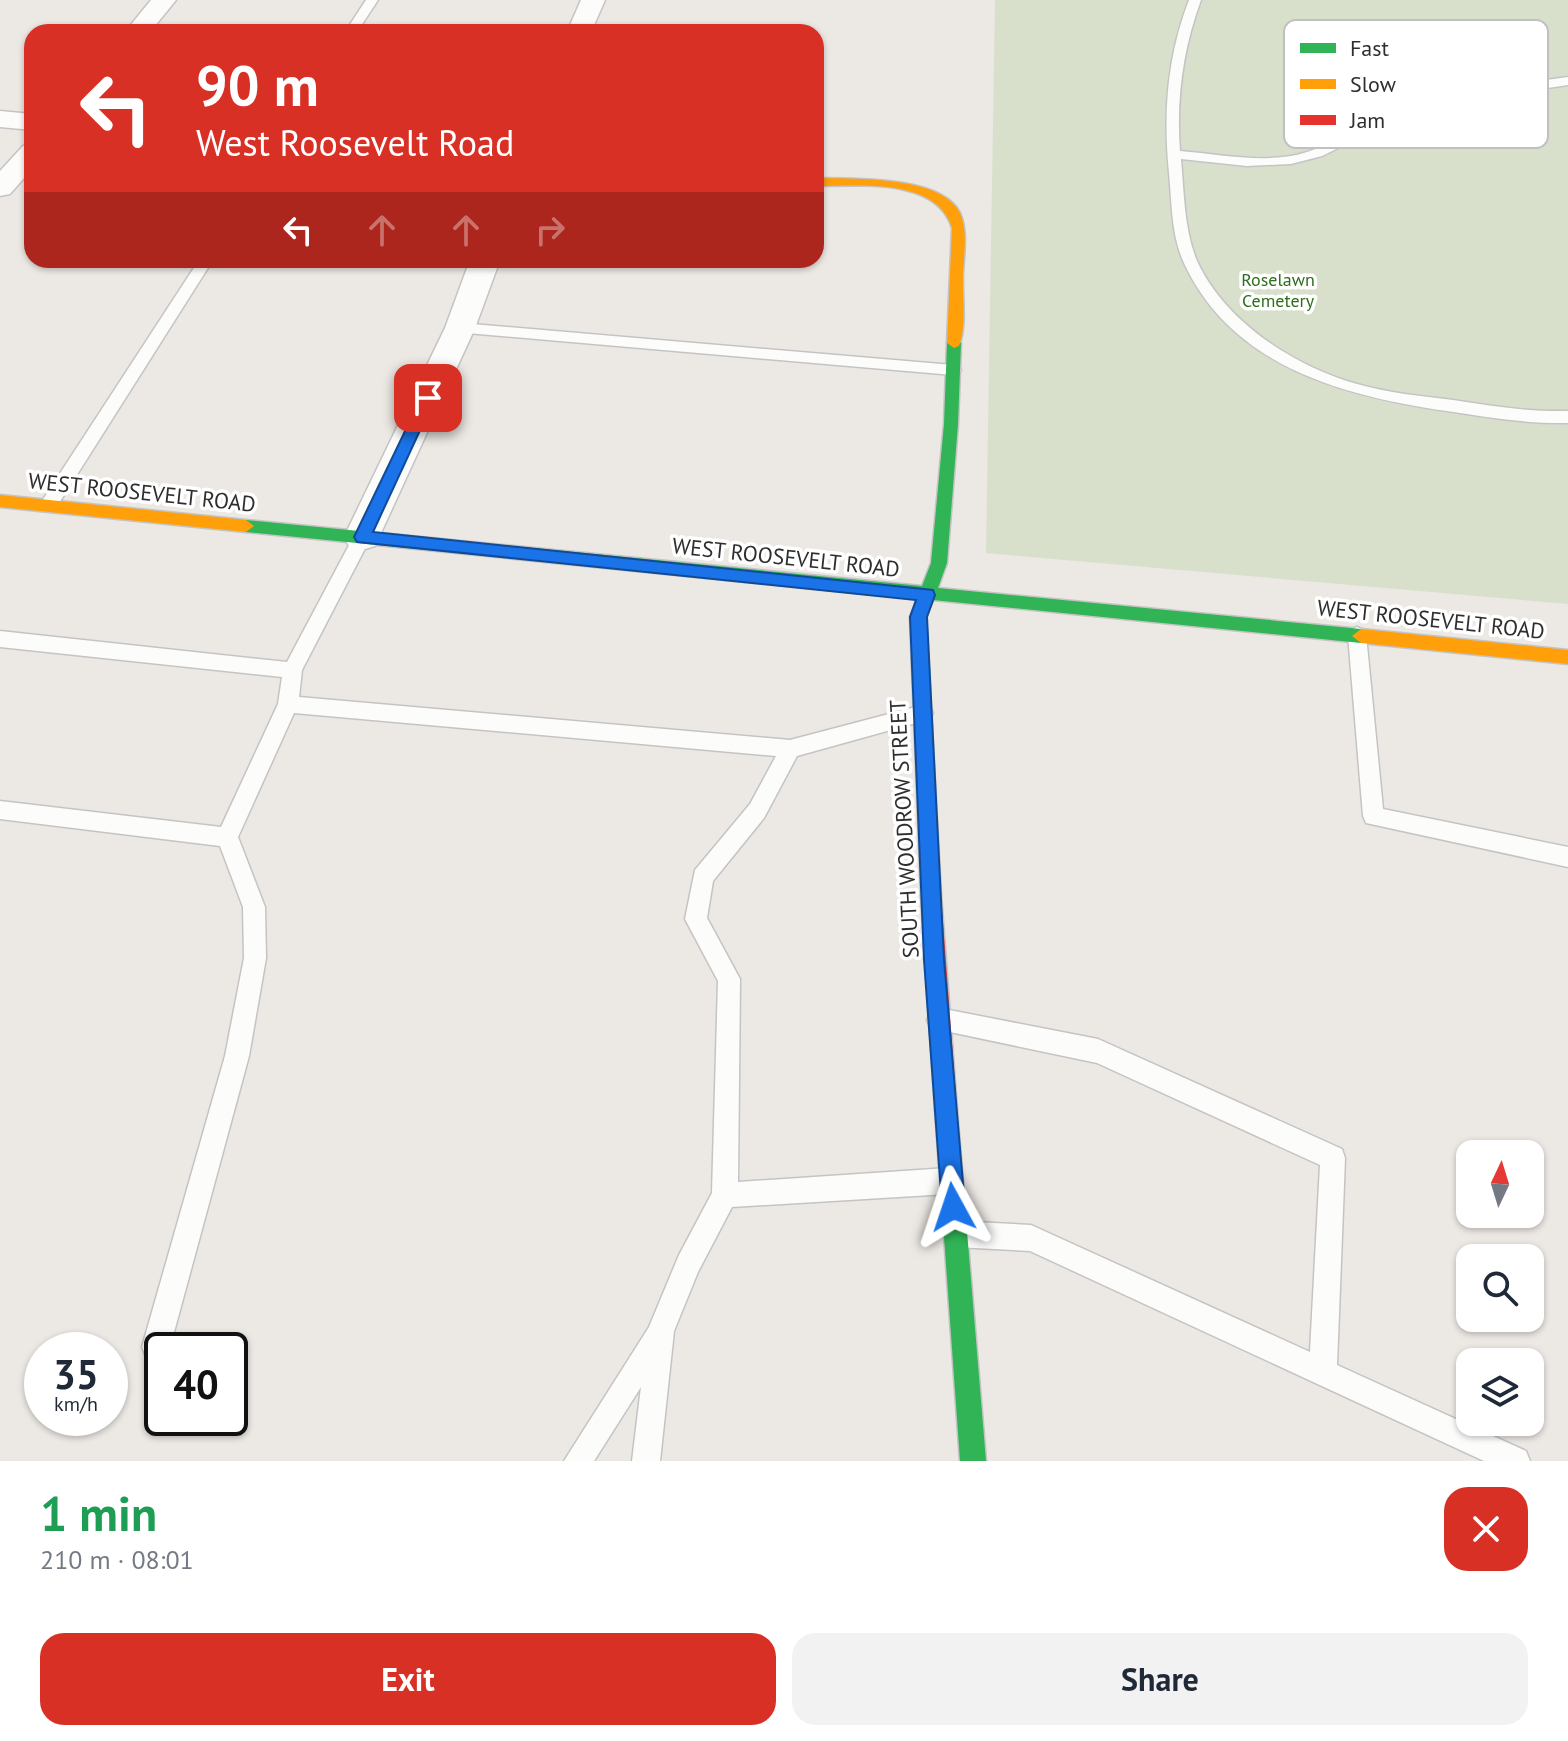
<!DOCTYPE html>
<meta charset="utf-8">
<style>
:root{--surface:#fff;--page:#f2f2f3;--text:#1f2937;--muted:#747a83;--accent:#d93025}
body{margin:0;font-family:"PT Sans",sans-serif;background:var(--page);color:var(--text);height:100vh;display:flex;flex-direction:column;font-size:30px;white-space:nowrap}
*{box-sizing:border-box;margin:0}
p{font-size:26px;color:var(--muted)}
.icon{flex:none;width:44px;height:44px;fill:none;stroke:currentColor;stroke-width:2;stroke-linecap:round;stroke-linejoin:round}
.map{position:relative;height:1461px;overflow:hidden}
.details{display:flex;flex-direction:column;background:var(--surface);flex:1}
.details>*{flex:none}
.hud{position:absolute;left:24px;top:24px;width:800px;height:244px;border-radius:24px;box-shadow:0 2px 6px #0004;background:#d93025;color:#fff;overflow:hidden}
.needle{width:52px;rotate:4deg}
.controls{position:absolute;left:1456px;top:1140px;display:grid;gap:16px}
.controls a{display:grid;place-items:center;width:88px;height:88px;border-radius:16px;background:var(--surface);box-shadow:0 2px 6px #0004;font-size:40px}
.speed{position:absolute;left:24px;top:1332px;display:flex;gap:16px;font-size:40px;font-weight:700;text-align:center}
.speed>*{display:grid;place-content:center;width:104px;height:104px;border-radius:50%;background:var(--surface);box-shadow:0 2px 6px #0004;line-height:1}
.speed small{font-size:20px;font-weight:400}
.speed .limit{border:4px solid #111;border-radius:12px;background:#fff;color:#111}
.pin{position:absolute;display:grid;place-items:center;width:68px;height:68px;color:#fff;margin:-34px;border-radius:16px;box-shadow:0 4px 12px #0006}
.me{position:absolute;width:88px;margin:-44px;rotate:355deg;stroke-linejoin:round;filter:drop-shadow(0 0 6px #0008)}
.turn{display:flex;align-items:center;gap:28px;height:168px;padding:0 40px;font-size:36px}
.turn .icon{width:104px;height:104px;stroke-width:2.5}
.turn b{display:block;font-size:56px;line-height:68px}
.lanes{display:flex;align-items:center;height:76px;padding:0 40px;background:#0003;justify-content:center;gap:40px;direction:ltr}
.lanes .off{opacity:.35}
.round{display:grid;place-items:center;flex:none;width:84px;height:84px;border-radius:24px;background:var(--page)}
.summary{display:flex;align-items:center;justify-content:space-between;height:136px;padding:0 40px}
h1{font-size:48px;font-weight:600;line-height:60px;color:#1e9e55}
.primary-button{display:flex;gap:16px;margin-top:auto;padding:16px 40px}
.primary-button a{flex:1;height:92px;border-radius:24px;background:var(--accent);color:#fff;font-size:32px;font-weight:600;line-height:92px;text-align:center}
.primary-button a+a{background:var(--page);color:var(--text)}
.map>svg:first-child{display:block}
.cemetery{fill:#d8e0cc}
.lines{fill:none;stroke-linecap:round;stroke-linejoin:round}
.lane-casing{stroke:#c5c4c5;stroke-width:3}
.street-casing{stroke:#c5c4c5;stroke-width:3}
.fast-casing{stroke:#c5c4c5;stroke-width:3}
.slow-casing{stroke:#c5c4c5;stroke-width:3}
.jam-casing{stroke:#c5c4c5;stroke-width:3}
.lane{fill:#fcfcfb;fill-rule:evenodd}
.street{fill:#fcfcfb;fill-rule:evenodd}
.fast{fill:#30b455;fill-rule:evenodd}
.slow{fill:#ff9f0a;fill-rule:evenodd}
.jam{fill:#e5322d;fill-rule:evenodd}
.route{fill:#1a73e8;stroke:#114b97;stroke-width:2}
.labels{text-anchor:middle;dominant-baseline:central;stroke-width:7;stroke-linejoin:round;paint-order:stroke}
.far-park-label{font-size:18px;fill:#2c6e1b;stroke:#fff}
.street-label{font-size:22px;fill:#2e2e2e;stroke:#fff}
.key{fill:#fff;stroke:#c0c0c0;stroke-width:2}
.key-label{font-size:22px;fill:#2e2e2e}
</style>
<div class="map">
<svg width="1568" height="1461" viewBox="0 0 1568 1461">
<rect width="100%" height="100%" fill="#ece8e4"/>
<path class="cemetery" d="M995,0H1568V604L986,553Z"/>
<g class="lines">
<defs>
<g id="lane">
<path d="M366,0H378L357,32H345Z"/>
<path d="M1189,0H1201C1183,49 1176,98 1180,151C1217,154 1254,162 1291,156C1326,150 1355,127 1387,115C1445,93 1507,85 1568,77V85L1479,98L1419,113L1385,125L1322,156L1291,164L1247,166L1181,159C1184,192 1184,230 1197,261C1225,322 1294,366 1357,384C1388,393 1421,396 1453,400C1491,406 1529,412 1568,411V423C1527,424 1487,417 1447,411C1344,396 1232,367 1184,263C1171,235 1172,203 1169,173C1163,113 1167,57 1189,0Z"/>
<path d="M199,260H213L54,511H42L39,506L42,501Z"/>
<path d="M460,323L953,365L961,370L953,375L455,332L452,328Z"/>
<path d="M362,530L371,537L302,670L299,697L790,740L923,705L930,707L933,713L930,719L923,721L797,756L764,818L713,881L707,918L740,979L738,1182L948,1168L957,1172L961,1181L957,1190L948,1194L732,1207L698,1272L674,1331L660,1461H632L641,1387L594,1461H564L649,1327L679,1255L712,1193L718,981L685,919L695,870L750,804L776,756L294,713L238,837L265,907L266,958L249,1056L170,1347L162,1350V1358L156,1361L146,1357L142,1347L225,1056L244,958L243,907L220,846L0,819V801L221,827L278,704L282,677L0,647V631L287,662L356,532Z"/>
<path d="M1357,627L1364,630L1366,635L1383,809L1568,847V867L1366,823L1363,816L1348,635L1350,630Z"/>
<path d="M939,1008L1098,1039L1342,1149L1345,1158L1337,1365L1526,1451L1530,1461H1484L1030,1251L956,1247L947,1243L943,1234L947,1225L956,1221L1031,1225L1310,1352L1320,1165L1097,1063L931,1028L927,1020L931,1012Z"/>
</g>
<g id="street">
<path d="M151,0H176L150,32H125Z"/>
<path d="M581,0H605L591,32H567Z"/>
<path d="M0,111L32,114V130L0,127Z"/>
<path d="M32,144V169L10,194L0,196V171L23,146Z"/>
<path d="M470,260H500L475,328L375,546L362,550L349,546L344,537L445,328Z"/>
</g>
<g id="fast">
<path d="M954,338L961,343L958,424L947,563L938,588L1361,629L1370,636L1361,643L933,600L926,617L941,895L938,901L931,904L924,901L921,895L910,617L917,599L246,532L238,526L246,520L922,586L931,563L944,424L947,343Z"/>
<path d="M946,1099L954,1102L957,1110L986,1461H960L935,1110L938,1102Z"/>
</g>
<g id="slow">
<path d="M816,178C851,179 942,175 960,213C968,231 964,254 963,273C962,295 967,326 959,346L954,348L947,343L952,228C937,177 858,186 816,186Z"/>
<path d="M0,495L246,520L254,526L246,532L0,507Z"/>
<path d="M1361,629L1568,650V664L1361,643L1352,636Z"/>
</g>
<path id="jam" d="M931,886L938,889L941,895L957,1110L954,1118L946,1121L938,1118L935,1110L921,895L924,889Z"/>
</defs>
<use href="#lane" class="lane-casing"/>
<use href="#street" class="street-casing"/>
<use href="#fast" class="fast-casing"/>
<use href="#slow" class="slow-casing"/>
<use href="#jam" class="jam-casing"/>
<use href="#lane" class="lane"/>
<use href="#street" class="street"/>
<use href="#fast" class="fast"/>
<use href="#slow" class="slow"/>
<use href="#jam" class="jam"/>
</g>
<path class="route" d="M428,393L435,398L373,532L933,590L935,595L927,617L944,960L965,1207L962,1215L953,1219L945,1215L942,1207L924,960L910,617L916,600L357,542L354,537L421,398Z"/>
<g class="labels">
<g class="far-park-label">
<text x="1278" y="279">Roselawn<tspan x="1278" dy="21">Cemetery</tspan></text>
</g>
<g class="street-label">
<text transform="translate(142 492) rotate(6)">WEST ROOSEVELT ROAD</text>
<text transform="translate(786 557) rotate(6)">WEST ROOSEVELT ROAD</text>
<text transform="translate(1431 619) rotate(6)">WEST ROOSEVELT ROAD</text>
<text transform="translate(904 829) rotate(-93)">SOUTH WOODROW STREET</text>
</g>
</g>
<rect x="1284" y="20" width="264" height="128" rx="12" class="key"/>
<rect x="1300" y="43" width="36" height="10" fill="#30b455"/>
<rect x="1300" y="79" width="36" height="10" fill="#ff9f0a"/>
<rect x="1300" y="115" width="36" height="10" fill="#e5322d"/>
<g class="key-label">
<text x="1350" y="56">Fast</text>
<text x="1350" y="92">Slow</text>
<text x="1350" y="128">Jam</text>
</g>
</svg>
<div class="controls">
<a><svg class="needle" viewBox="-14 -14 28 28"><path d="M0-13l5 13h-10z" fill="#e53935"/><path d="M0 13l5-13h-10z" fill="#747a83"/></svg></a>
<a><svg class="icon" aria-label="search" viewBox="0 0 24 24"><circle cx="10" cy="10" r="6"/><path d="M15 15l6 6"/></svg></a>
<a><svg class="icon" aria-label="layers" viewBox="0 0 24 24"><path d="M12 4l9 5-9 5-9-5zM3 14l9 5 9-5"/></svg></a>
</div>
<div class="speed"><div>35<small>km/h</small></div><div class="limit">40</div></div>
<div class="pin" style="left:428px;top:398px;background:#d93025"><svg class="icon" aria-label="arrive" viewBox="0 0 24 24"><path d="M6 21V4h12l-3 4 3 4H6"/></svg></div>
<svg class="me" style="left:953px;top:1207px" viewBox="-20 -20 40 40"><path d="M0-17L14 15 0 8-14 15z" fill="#1a73e8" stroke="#fff" stroke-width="4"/></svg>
<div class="hud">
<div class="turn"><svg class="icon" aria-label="left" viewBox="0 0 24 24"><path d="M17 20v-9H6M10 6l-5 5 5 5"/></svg><div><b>90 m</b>West Roosevelt Road</div></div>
<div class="lanes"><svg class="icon" aria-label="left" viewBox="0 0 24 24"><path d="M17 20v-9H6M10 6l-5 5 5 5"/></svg><svg class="icon off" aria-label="ahead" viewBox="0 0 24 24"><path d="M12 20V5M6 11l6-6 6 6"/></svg><svg class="icon off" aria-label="ahead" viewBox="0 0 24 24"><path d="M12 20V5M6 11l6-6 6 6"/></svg><svg class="icon off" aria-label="right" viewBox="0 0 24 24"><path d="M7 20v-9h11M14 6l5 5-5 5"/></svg></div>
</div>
</div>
<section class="details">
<div class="summary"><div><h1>1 min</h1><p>210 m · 08:01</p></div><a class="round" style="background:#d93025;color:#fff"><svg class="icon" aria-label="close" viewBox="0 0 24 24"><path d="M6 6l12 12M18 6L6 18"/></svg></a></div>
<div class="primary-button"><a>Exit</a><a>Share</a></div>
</section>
